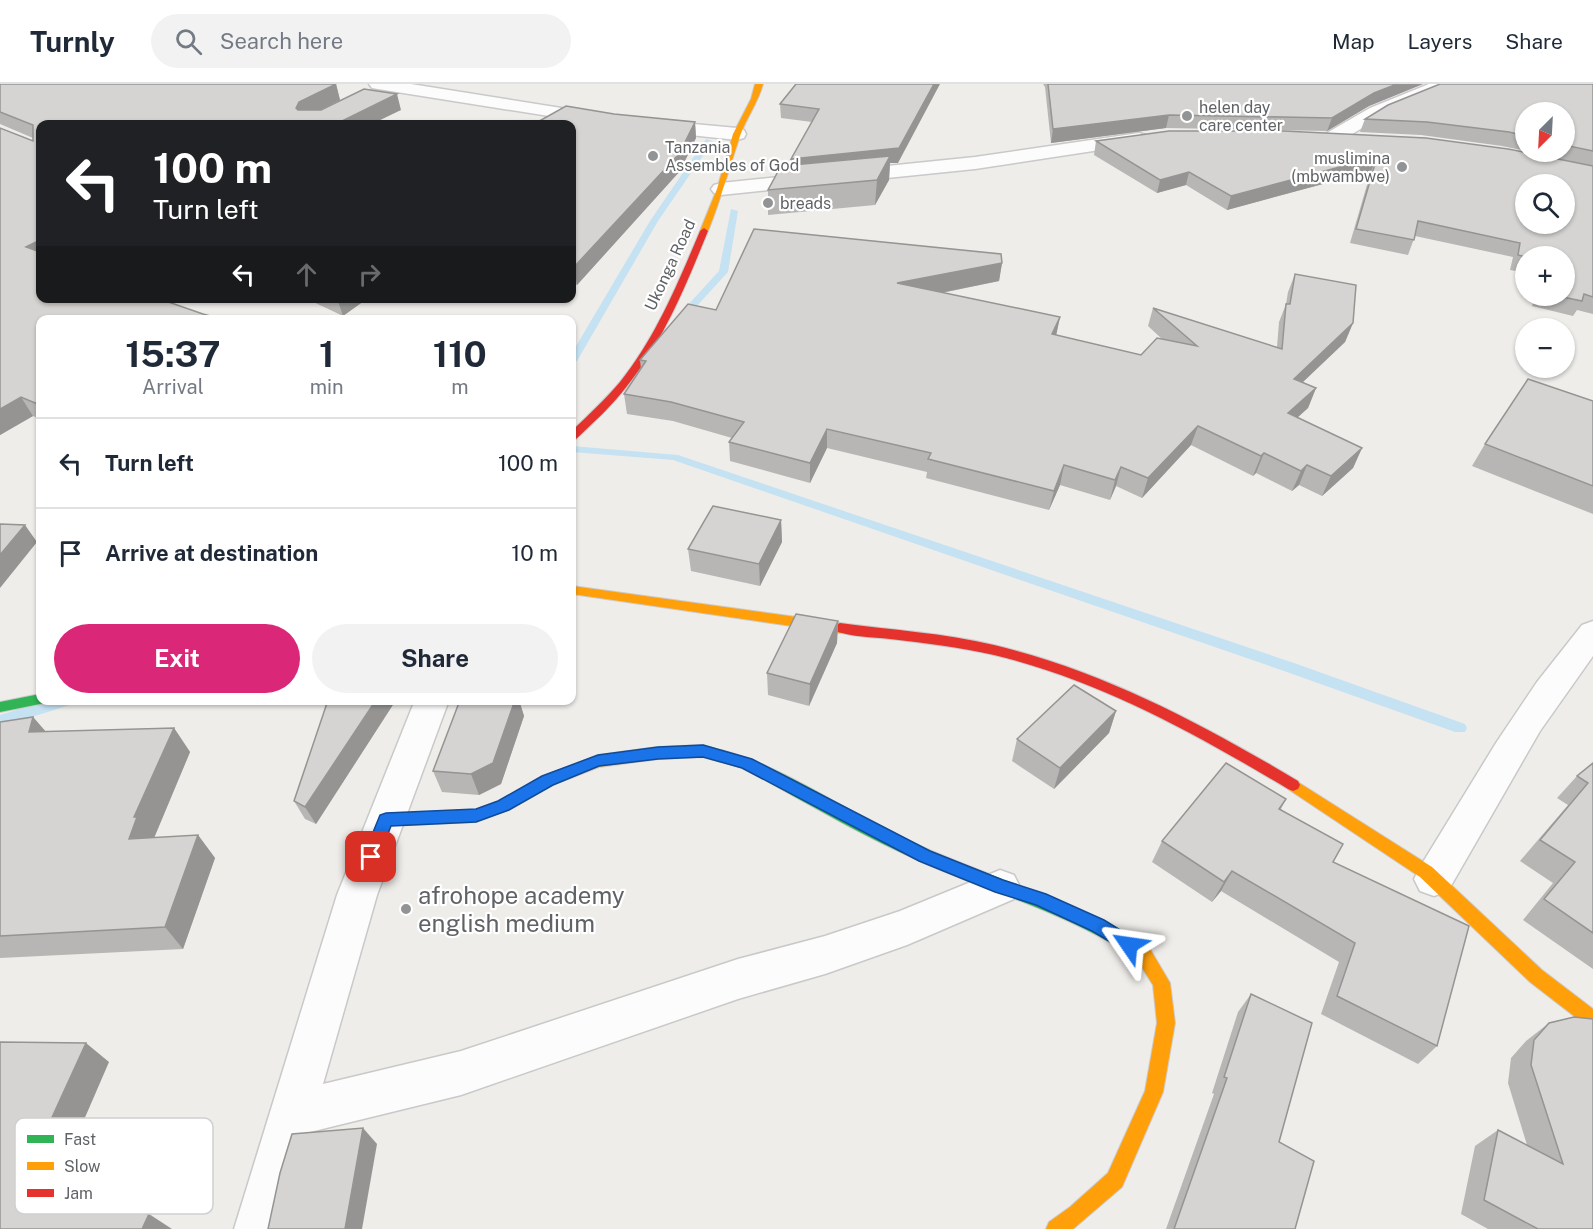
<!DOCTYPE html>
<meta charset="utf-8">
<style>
:root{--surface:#fff;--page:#f2f2f3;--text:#1f2937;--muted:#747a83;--line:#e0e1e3;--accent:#db2777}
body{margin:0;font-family:"Public Sans",sans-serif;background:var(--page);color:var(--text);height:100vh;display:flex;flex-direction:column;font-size:22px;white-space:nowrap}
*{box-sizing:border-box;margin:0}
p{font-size:20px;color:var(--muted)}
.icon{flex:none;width:33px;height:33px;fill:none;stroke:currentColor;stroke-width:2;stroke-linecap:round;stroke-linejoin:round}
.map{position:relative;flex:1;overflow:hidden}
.details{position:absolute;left:36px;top:231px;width:540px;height:390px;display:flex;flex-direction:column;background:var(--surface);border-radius:12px;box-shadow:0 2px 4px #0004}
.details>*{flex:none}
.top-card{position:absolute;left:36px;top:36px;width:540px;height:183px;border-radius:12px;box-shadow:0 2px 4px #0004;background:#202124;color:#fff;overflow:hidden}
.needle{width:39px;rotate:204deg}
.fabs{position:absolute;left:1515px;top:18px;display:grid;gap:12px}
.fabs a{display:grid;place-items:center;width:60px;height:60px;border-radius:50%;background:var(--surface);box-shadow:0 2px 4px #0004;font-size:30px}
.pin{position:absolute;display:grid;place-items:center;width:51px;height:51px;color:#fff;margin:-26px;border-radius:12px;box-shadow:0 3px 9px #0006}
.me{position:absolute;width:66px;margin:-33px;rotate:302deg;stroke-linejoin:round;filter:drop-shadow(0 0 4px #0008)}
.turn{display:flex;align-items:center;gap:21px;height:126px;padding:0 18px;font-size:27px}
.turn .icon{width:78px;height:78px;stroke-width:2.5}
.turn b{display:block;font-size:42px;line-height:51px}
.lanes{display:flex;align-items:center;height:57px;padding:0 18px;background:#0003;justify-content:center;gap:30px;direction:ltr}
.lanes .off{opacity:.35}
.eta{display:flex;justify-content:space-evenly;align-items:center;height:102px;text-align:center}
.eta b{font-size:36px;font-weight:700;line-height:42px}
.button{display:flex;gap:12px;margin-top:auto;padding:12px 18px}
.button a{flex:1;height:69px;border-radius:36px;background:var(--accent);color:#fff;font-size:24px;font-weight:700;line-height:69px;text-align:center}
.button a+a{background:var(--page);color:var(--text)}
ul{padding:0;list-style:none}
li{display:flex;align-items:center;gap:18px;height:90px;padding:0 18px;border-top:2px solid var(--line)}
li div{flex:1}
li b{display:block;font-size:22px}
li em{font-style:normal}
header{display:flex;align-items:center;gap:36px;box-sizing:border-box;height:84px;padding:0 30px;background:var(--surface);border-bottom:2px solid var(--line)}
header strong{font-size:28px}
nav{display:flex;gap:33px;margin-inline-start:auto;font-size:21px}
.search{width:420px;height:54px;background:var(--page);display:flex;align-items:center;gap:15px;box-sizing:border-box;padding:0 21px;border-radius:33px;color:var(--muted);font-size:22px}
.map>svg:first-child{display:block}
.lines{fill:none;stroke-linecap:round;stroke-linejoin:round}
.stream{fill:#c5e2f2;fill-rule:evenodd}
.street-casing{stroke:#c9c9c9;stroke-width:3}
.fast-casing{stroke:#cccbcb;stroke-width:2}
.slow-casing{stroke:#cccbcb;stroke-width:2}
.jam-casing{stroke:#cccbcb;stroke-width:2}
.street{fill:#fdfcfc;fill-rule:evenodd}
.fast{fill:#30b455;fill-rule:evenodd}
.slow{fill:#ff9f0a;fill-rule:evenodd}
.jam{fill:#e5322d;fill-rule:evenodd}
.wall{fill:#b7b6b5}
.shaded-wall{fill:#959493}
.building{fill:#d5d4d2;stroke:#959493;stroke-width:1.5;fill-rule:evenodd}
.route{fill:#1a73e8;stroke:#114b97;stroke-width:1.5}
.poi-dot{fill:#929394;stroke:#fff;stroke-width:2}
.labels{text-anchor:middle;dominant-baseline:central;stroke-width:4.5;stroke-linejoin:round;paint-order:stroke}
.far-poi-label{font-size:16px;fill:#606366;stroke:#fff;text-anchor:start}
.far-street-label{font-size:16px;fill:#606366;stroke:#fff}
.near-poi-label{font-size:24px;fill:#606366;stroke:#fff;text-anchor:start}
.key{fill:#fff;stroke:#cfd0d1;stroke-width:1.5}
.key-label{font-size:16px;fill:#606366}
</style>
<header>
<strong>Turnly</strong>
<div class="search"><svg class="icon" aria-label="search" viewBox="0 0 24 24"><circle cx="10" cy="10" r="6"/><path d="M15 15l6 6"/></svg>Search here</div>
<nav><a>Map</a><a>Layers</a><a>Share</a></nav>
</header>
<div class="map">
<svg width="1593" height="1145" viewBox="0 0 1593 1145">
<rect width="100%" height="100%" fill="#efedea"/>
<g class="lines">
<g class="stream">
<path d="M706,55L713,57L658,137L577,277L572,280V269L650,137Z"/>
<path d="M731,125L738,127L728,188L684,236H678V232L719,187Z"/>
<path d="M572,362L678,371L1294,579L1465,640L1467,644L1465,648H1455L1284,587L673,376L572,368Z"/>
<path d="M49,616H75L73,620L0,643V631Z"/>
</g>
<defs>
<g id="street">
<path d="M369,0H411L599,30L605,31L608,35L605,39L599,40L378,5L372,4Z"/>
<path d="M1429,0H1453L1450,4L1382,32L1339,58H1325L1323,54L1325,50L1370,24Z"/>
<path d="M650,36L737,44L744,46L746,50L744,54L737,56L643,46L641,42L643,38Z"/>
<path d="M1139,49L1146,51L1148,55L1146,59L975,85L721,111L714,109L711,105L714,101L721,99L975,73Z"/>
<path d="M1593,537V572L1540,647L1448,807L1434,812L1420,807L1414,795L1420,783L1496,659L1537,598L1582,541Z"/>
<path d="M415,616H449L377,811L323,1000L461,967L738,875L825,852L900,827L1000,786L1014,791L1020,803L1014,815L907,861L825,890L738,915L461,1011L310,1048L282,1145H234L337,811Z"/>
</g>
<g id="fast">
<path d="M40,610V616H46L45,619L0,628V618Z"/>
<path d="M721,666C786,683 848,729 909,757C980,790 1055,810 1123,849L1125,854L1123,859L1117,862L1111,859C1051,824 985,806 922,778C860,751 802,716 743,684L716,676L714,672L716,668Z"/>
</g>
<g id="slow">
<path d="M755,0H763C758,19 746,34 740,52C729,84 721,115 708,147L701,149L700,147L717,105L733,50L751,15Z"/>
<path d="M572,502L840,539L847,544L840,549L572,510Z"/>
<path d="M703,661L726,668L728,672L726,676L721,678L703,673L658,675L599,683L552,701L509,725L476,738L386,742L381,741L378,736L381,731L386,730L475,726L499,717L542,693L598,671L658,663Z"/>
<path d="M1293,695L1432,783L1542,886L1593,925V945L1587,942L1530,898L1420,793L1288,705L1286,701L1288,697Z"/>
<path d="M1117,846L1150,865L1170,899L1175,939L1163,1008L1122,1103L1073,1145H1046L1049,1138L1070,1123L1108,1089L1145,1007L1157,939L1153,901L1138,877L1111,859L1109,854L1111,849Z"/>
</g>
<g id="jam">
<path d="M704,144L708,147C686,201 664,256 627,302C612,322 594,338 576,355L572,356V347C588,331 605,316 620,298C656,253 678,199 700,147Z"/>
<path d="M840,539C891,546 944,549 994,561C1103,587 1203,640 1298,697L1300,701L1298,705L1293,707L1288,705C1196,650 1099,596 994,571C959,563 924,559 890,555C872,553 852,553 835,547L833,544Z"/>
</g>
</defs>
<use href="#street" class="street-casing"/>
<use href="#fast" class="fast-casing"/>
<use href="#slow" class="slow-casing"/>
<use href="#jam" class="jam-casing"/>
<use href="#street" class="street"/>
<use href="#fast" class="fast"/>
<use href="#slow" class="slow"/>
<use href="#jam" class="jam"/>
</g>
<g class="wall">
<path d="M0,0H336L340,16L320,26H401L40,40V335L33,332L0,351V44L33,57V54L0,40Z"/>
<path d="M796,0L898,79H890L889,96L875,121L768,131V106L791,81L812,38L781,34L780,20Z"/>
<path d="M1043,0H1423L1369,22L1327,47L1166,44L1051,59L1045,3Z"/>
<path d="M1593,0V230L1577,226L1573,232L1532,222L1535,212H1564V172H1526V189L1510,186L1513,173L1415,152L1408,171L1350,159L1371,87L1227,126L1186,101L1157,109L1094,71L1096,57L1576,79L1527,68H1564V28H1526V67L1502,62L1421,51L1360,48L1365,35Z"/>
<path d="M614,30L695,38L696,54L680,87L577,201L572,199V40Z"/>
<path d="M1002,179L999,197L942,209L1060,233L1056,251L1141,271L1162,255L1148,242L1153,224L1277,263L1279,238L1286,220L1288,208L1295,190L1353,239L1345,258L1303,298L1316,304L1308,324L1297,334L1362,364L1353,384L1322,412L1299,401L1292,407L1256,389L1253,392L1191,361L1142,414L1116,402L1110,416L1060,401L1049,426L926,394L927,388L827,364L810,399L730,377L729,358L732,354L673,337L627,330L624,310L641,285L640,276L716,226Z"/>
<path d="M305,214H368L343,232Z"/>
<path d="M1593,317V430L1472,382L1485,360Z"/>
<path d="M781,436L782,458L760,502L691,487L688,465Z"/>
<path d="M838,537L837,559L809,622L768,611L767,589Z"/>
<path d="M244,616H284L246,620Z"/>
<path d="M328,616H396L316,740L305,735L294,717Z"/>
<path d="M460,616H519L524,632L501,700L479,711L442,708L433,687Z"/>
<path d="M1116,627L1109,649L1054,705L1012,677L1017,655Z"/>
<path d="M33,633L46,648L174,644L190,668L154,754L198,751L215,774L183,865L0,874V638Z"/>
<path d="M1593,679V885L1523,836L1553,799L1520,777L1568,721L1557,714L1577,692Z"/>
<path d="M1286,715L1281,725L1333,778L1437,962L1418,980L1321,930L1339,878L1221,807L1212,818L1152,778L1162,757Z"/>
<path d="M1251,910L1295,1145H1166L1214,1010L1212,1009L1238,928Z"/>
<path d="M1549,939L1593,1145H1488L1461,1130L1475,1062L1498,1046L1527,1061L1508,999L1511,974L1526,957Z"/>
</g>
<g class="shaded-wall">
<path d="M336,0L340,16L304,34L296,24L299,18Z"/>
<path d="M934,0H940L898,79H890L889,96L875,121L877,96L791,90V75Z"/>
<path d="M1397,0H1423L1369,22L1327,47L1332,34L1374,9Z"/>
<path d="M397,10L401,26L372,40H336Z"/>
<path d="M1169,31L1166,44L1051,59L1053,45Z"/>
<path d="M695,38L696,54L680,87L577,201L574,183Z"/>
<path d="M1377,73L1371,87L1227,126L1231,112Z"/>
<path d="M1189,88L1186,101L1157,109L1160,96Z"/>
<path d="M40,156V178L26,163Z"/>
<path d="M1002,179L999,197L895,218L897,199Z"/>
<path d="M337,214H368L343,232Z"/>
<path d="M1060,233L1056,252L1052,250Z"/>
<path d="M1353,239L1345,258L1286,314L1294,295Z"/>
<path d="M1316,304L1308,324L1280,349L1288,329Z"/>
<path d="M21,313L33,332L0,351V325Z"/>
<path d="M1198,342L1191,361L1142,414L1148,394Z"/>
<path d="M827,345V364L810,399V379Z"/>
<path d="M1362,364L1353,384L1322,412L1331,392Z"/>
<path d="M1264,369L1256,389L1253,392L1261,372Z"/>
<path d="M1064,381L1060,401L1049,426L1054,407Z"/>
<path d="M1307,381L1299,401L1292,407L1301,387Z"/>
<path d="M1121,383L1116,402L1110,416L1115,396Z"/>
<path d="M781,436L782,458L760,502L759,480Z"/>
<path d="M25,441L37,458L0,504V471Z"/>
<path d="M838,537L837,559L809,622L810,600Z"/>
<path d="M376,616H396L316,740L305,723Z"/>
<path d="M515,616H519L524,632L501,700L479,711L471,690Z"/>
<path d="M1116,627L1109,649L1054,705L1060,684Z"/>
<path d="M33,633L53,656L29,648Z"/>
<path d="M174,644L190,668L154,754L129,755L134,733Z"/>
<path d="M198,751L215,774L183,865L165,843Z"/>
<path d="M1232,787L1221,807L1212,818L1224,798Z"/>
<path d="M86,959L109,978L45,1126L17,1110Z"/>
<path d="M363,1044L377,1060L362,1145H345Z"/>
<path d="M149,1130L172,1145H142Z"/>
</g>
<g class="building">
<path d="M0,0H336L299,18L296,24L298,26H321L364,5L397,10L336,40H40V156L26,163L40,168V214H157L203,230L225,236H40V321L21,313L0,325V44L33,57V41L0,28Z"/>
<path d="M796,0H934L899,64L791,75L819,25L780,20Z"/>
<path d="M1048,0H1397L1374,9L1332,34L1169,31L1053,45Z"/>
<path d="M1440,0H1593V67L1564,61V28H1526V52L1509,48L1427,38L1365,35L1388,21Z"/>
<path d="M566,22L614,30L695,38L679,70L574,183L572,182V40H534Z"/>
<path d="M1169,47H1284L1426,54L1508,65L1593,82V213L1584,210L1582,217L1558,212H1564V172L1526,173L1518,171L1520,159L1418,137L1414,156L1356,145L1377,73L1231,112L1189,88L1160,96L1096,57ZM1526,100H1564V140H1526Z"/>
<path d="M890,72L877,96L768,106L781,82Z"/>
<path d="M754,145L1001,170L1002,179L897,199L1060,233L1052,250L1141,271L1157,254L1197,262L1153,224L1282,265L1286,220H1290L1295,190L1356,201L1353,239L1294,295L1316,304L1288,329L1362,364L1331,392L1307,381L1301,387L1264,369L1261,372L1198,342L1148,394L1121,383L1115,396L1064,381L1054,407L928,375L931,369L827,345L810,379L729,358L744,338L671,318L624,310L646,277L640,276L688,220L716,226Z"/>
<path d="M1528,295L1593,317V402L1485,360Z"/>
<path d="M713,422L781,436L759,480L688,465Z"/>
<path d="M0,440L25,441L0,471Z"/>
<path d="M796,530L838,537L810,600L767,589Z"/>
<path d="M1074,601L1116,627L1060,684L1017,655Z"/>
<path d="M328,616H376L305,723L294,717Z"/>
<path d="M460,616H515L493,679L471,690L433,687Z"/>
<path d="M33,633L29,648L174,644L134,733H137L129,755L198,751L165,843L0,852V638Z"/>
<path d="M1226,679L1286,715L1279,725L1343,760L1333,778L1469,842L1437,962L1337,912L1355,859L1232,787L1224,798L1162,757Z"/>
<path d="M1593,679V849L1544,815L1575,778L1540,756L1588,699L1577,692Z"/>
<path d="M1251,910L1312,939L1279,1058L1314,1077L1295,1145H1174L1227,994L1224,993Z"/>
<path d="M1574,933L1593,935V1145H1538L1484,1116L1498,1046L1563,1080L1531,981L1534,956L1549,939Z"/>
<path d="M0,958L86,959L17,1110L149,1130L142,1145H0Z"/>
<path d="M363,1044L345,1145H268L280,1089L292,1050Z"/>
</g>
<path class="route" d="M703,661L752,675L930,767L1003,796L1046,810L1104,836L1135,855L1137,861L1135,867L1129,869L1092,847L1036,821L995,808L919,777L742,684L703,673L658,675L599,682L553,701L509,726L476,738L391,742L377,778L371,780L366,778L363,773L380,731L386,729L476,725L498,717L542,692L598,671L658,663Z"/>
<g class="poi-dot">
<circle cx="1187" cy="32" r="6"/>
<circle cx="653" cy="72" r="6"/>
<circle cx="1402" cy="83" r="6"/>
<circle cx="768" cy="119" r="6"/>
<circle cx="406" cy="825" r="6"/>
</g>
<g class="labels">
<g class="far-poi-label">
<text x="1199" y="23">helen day<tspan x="1199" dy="18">care center</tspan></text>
<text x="665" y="63">Tanzania<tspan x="665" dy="18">Assembles of God</tspan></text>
<text x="1390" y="74" text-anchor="end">muslimina<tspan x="1390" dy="18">(mbwambwe)</tspan></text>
<text x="780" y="119">breads</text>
</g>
<g class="far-street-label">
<text transform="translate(670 181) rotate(-65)">Ukonga Road</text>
</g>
<g class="near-poi-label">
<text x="418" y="811">afrohope academy<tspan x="418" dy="28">english medium</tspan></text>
</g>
</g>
<rect x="15" y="1034" width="198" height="96" rx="9" class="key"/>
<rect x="27" y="1051" width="27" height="8" fill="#30b455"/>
<rect x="27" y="1078" width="27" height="8" fill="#ff9f0a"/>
<rect x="27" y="1105" width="27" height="8" fill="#e5322d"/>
<g class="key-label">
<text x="64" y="1061">Fast</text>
<text x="64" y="1088">Slow</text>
<text x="64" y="1115">Jam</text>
</g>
</svg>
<div class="fabs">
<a><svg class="needle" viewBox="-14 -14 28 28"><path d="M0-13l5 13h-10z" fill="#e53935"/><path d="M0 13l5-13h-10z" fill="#747a83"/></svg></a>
<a><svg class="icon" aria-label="search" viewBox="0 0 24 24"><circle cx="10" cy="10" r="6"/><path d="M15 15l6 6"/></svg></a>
<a>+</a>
<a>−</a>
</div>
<div class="pin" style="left:371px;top:773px;background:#d93025"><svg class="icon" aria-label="arrive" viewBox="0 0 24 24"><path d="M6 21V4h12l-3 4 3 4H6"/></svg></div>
<svg class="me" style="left:1129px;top:861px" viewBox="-20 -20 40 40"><path d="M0-17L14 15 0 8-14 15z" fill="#1a73e8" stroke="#fff" stroke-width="4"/></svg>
<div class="top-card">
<div class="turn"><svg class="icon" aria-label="left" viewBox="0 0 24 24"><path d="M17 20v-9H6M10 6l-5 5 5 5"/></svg><div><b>100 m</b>Turn left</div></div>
<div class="lanes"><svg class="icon" aria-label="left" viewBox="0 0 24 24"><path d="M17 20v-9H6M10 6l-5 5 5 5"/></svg><svg class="icon off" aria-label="ahead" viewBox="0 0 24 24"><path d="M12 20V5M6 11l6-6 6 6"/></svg><svg class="icon off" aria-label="right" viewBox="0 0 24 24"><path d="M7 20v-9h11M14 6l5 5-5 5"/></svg></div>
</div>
<section class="details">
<div class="eta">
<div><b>15:37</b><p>Arrival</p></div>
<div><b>1</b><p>min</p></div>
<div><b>110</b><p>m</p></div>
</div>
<ul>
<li><svg class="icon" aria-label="left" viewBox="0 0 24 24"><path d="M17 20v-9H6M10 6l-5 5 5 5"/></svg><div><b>Turn left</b></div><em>100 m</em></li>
<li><svg class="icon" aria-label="arrive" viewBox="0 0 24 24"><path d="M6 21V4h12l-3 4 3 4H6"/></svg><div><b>Arrive at destination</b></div><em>10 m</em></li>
</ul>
<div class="button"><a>Exit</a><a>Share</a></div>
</section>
</div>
